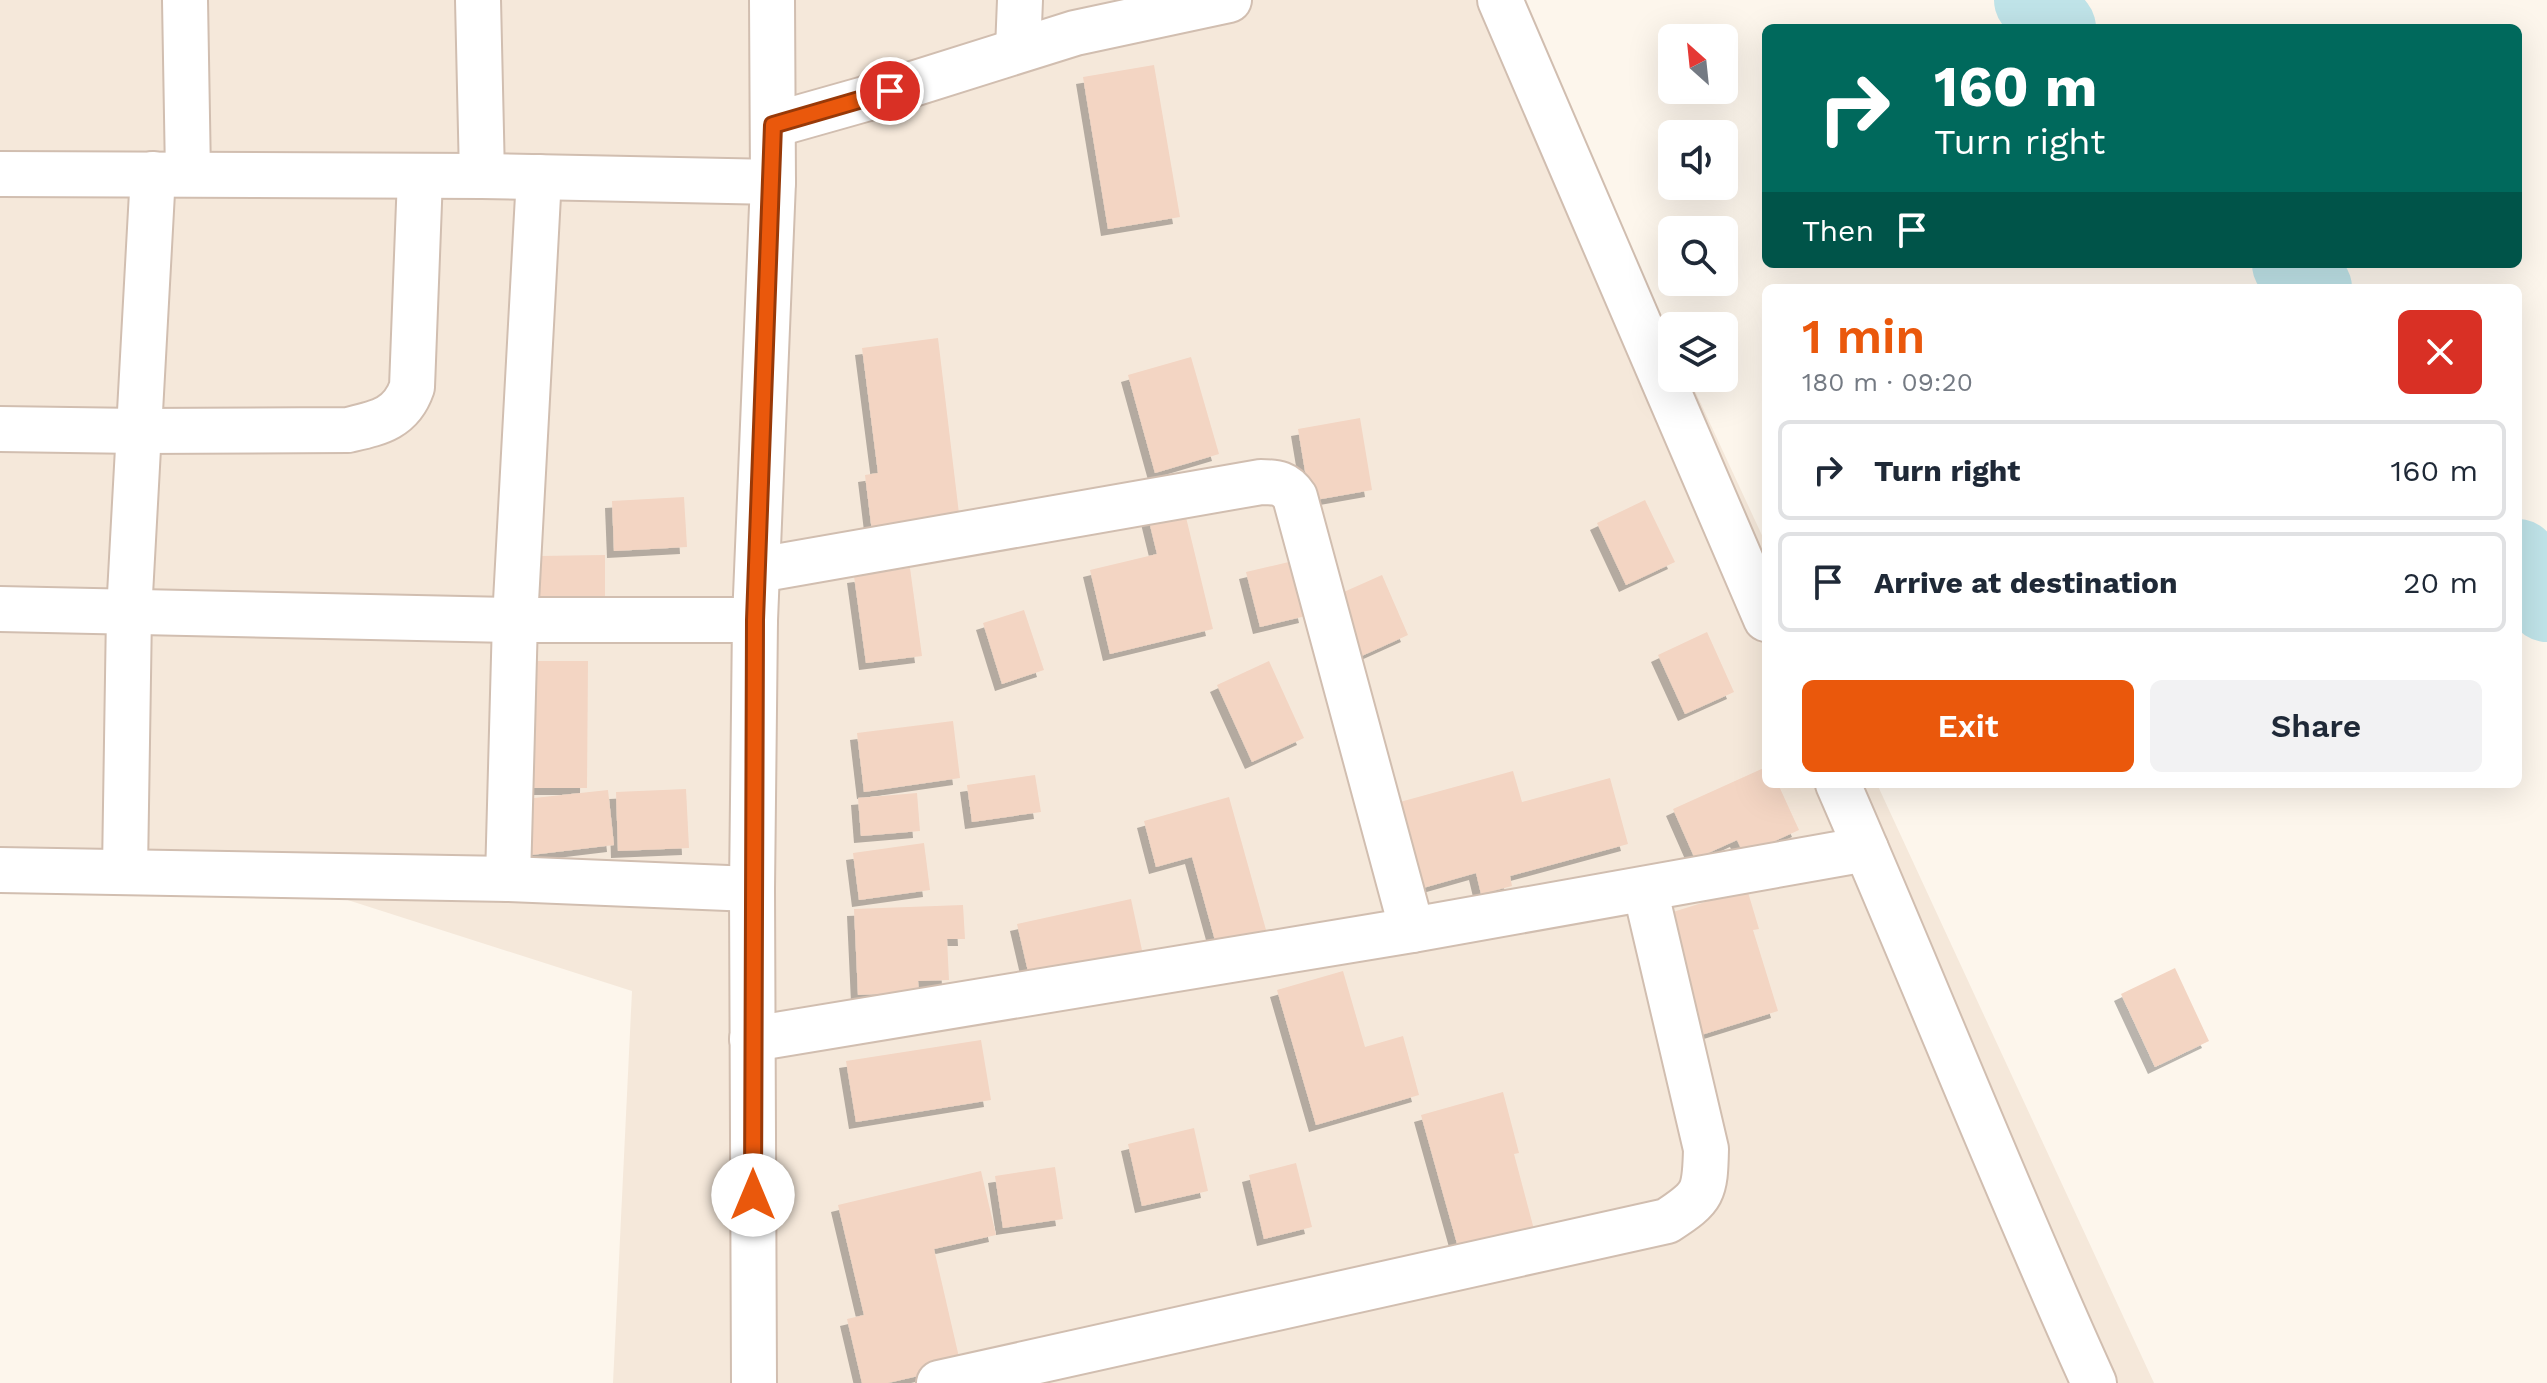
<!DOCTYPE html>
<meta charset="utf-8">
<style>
:root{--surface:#fff;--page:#f2f2f3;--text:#1f2937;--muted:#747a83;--line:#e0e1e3;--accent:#ea580c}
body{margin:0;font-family:"Work Sans",sans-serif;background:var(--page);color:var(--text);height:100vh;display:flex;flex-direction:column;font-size:30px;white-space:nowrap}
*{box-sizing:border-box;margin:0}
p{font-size:26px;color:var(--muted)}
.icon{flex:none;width:44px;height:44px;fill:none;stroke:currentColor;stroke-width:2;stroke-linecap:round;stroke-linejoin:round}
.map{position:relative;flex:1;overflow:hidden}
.drawer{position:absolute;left:1762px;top:284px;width:760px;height:504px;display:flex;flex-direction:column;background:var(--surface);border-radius:12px;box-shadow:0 8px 32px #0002}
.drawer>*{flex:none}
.hud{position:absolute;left:1762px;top:24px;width:760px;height:244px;border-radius:12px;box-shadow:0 8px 32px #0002;background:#00695c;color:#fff;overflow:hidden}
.needle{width:52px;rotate:333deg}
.buttons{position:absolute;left:1658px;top:24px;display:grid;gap:16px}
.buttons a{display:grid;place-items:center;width:80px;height:80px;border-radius:12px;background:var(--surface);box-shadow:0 8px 32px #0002;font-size:40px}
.pin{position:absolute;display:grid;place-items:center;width:68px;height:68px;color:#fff;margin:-34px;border:4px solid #fff;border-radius:50%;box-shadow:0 2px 8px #0007}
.me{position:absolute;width:88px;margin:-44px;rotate:0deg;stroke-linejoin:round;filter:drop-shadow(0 0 6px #0008)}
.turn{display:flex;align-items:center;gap:28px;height:168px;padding:0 40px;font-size:36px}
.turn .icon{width:104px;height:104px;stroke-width:2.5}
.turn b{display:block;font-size:56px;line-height:68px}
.then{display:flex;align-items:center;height:76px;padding:0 40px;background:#0003;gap:16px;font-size:30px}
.round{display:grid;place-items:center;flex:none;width:84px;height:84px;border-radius:12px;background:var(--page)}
.summary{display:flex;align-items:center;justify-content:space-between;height:136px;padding:0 40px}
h1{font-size:48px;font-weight:600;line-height:60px;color:var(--accent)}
.primary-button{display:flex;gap:16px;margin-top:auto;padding:16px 40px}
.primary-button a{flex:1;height:92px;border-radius:12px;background:var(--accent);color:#fff;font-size:32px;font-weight:600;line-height:92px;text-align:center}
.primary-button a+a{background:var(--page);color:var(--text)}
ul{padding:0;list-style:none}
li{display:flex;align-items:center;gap:24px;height:100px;margin:0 16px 12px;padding:0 24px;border:4px solid var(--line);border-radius:12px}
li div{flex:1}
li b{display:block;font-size:30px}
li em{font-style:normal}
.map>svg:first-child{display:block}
.residential{fill:#f5e8da}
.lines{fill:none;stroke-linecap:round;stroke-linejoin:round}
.river{stroke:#bfe3e8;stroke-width:80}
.building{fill:#f3d5c3;filter:url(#shadow)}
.minor-casing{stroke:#d1beb0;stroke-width:48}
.minor{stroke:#fff;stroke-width:44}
.route-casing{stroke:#983908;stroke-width:20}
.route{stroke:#ea580c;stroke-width:14}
</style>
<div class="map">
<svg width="2547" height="1383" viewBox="0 0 2547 1383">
<defs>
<filter id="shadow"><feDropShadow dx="-7" dy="7" stdDeviation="0" flood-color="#0004"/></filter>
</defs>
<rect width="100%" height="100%" fill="#fdf6ec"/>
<path class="residential" d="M0,0H1514L1672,341V378H1689L1766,544V784H1877L2154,1383H613L632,991L248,868L0,875Z"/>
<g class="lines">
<g class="river">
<path d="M2034,0L2056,28"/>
<path d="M2292,264L2312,288"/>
<path d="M2518,559L2547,602"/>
</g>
</g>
<g class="building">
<path d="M1154,65L1180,217L1108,229L1083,77Z"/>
<path d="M938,338L960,522L872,532L865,475L878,473L862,348Z"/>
<path d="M1191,357L1219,454L1155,473L1128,375Z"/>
<path d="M1360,418L1372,490L1310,501L1298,429Z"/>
<path d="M684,497L687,547L614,551L612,501Z"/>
<path d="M1645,500L1675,562L1626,585L1597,523Z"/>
<path d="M1184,509L1213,629L1110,654L1090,570L1157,554L1148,517Z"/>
<path d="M605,555V605L538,606V556Z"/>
<path d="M1293,561L1306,616L1260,627L1246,572Z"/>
<path d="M910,568L922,656L866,663L854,576Z"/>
<path d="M1382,575L1408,635L1355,659L1328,599Z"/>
<path d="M1024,610L1044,670L1002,684L983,623Z"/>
<path d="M1707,632L1734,692L1685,714L1658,655Z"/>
<path d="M531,661H588L587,788H530Z"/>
<path d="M1269,661L1304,738L1252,762L1217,685Z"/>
<path d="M953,721L960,778L864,792L857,733Z"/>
<path d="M1766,767V784H1778L1799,830L1744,855L1737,840L1695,859L1673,809Z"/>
<path d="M1513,771L1522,802L1610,778L1628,844L1510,876L1512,886L1481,894L1476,873L1423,888L1400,802Z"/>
<path d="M1035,775L1041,812L972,822L967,785Z"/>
<path d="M686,789L689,848L618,851L616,792Z"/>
<path d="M608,790L614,845L531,855L525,799Z"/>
<path d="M917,793L920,831L861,836L858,798Z"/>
<path d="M1229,797L1266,930L1216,944L1192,857L1156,867L1144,821Z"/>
<path d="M924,843L930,890L859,900L853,853Z"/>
<path d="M1747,889L1759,929L1753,930L1778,1011L1698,1036L1660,916Z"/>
<path d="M1131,899L1143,955L1030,980L1017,924Z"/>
<path d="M963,905L965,939H947L949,980L918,981L919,992L858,995L854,909Z"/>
<path d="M2175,968L2209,1041L2155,1067L2121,994Z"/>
<path d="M1343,971L1365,1047L1403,1036L1419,1095L1316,1125L1277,990Z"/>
<path d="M981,1040L991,1100L856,1122L846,1061Z"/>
<path d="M1503,1092L1519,1153L1514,1154L1536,1237L1461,1258L1421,1115Z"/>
<path d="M1194,1128L1208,1191L1142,1206L1128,1144Z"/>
<path d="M1296,1163L1312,1227L1264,1239L1249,1175Z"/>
<path d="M1055,1167L1063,1219L1003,1228L995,1176Z"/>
<path d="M981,1171L996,1235L934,1249L961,1366L888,1383H862L847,1319L864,1315L838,1205Z"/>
</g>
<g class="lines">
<defs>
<g id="minor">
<path d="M185,0L188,174"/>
<path d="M478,0L482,176"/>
<path d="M1500,0L1766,619"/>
<path d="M1018,50L1020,0"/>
<path d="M773,125L865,99L1075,33L1229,0"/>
<path d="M0,174L482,176L773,182"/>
<path d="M0,429L139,431L348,430C378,423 401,419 412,387L420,177"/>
<path d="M758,570L1261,482C1277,482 1286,483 1295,497L1412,930"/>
<path d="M0,609L515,620H755"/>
<path d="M1838,784C1925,983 2004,1185 2094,1383"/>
<path d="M0,870L508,879L752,889"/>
<path d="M125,870L129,613L153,174"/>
<path d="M508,879L515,620L539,177"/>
<path d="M752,1039L1412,930L1866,849"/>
<path d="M754,1383L752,889L755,620L773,182L772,0"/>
<path d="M939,1383L1667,1221C1704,1197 1705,1193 1706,1149L1645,889"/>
</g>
</defs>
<use href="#minor" class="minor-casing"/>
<use href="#minor" class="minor"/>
</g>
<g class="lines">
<defs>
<path id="route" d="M753,1195L755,620L773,125L890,91"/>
</defs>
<use href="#route" class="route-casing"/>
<use href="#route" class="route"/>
</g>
</svg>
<div class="buttons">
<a><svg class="needle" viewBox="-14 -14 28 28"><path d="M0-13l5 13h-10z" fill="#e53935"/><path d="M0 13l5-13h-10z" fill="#747a83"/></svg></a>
<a><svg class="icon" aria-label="sound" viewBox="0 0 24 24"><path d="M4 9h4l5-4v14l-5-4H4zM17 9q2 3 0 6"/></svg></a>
<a><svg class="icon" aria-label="search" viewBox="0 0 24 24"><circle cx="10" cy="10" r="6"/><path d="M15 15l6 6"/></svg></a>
<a><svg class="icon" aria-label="layers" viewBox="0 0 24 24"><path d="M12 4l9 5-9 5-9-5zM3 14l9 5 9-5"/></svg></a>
</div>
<div class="pin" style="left:890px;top:91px;background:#d93025"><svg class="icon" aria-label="arrive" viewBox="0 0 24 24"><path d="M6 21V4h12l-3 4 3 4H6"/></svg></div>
<svg class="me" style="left:753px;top:1195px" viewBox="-20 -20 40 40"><circle r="19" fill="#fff"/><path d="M0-13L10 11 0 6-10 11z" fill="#ea580c"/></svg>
<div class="hud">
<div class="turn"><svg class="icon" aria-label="right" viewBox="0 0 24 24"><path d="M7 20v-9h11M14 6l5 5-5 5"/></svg><div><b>160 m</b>Turn right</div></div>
<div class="then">Then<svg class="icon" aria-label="arrive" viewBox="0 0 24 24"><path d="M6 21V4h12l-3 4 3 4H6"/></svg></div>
</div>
<section class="drawer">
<div class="summary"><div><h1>1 min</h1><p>180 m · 09:20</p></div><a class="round" style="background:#d93025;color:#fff"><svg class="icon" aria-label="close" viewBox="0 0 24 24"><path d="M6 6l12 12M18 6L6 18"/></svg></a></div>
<ul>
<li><svg class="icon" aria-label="right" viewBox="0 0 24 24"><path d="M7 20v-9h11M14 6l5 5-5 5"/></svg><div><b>Turn right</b></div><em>160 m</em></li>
<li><svg class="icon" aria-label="arrive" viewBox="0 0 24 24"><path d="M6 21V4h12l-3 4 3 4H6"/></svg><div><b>Arrive at destination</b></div><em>20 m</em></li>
</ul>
<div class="primary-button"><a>Exit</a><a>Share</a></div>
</section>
</div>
